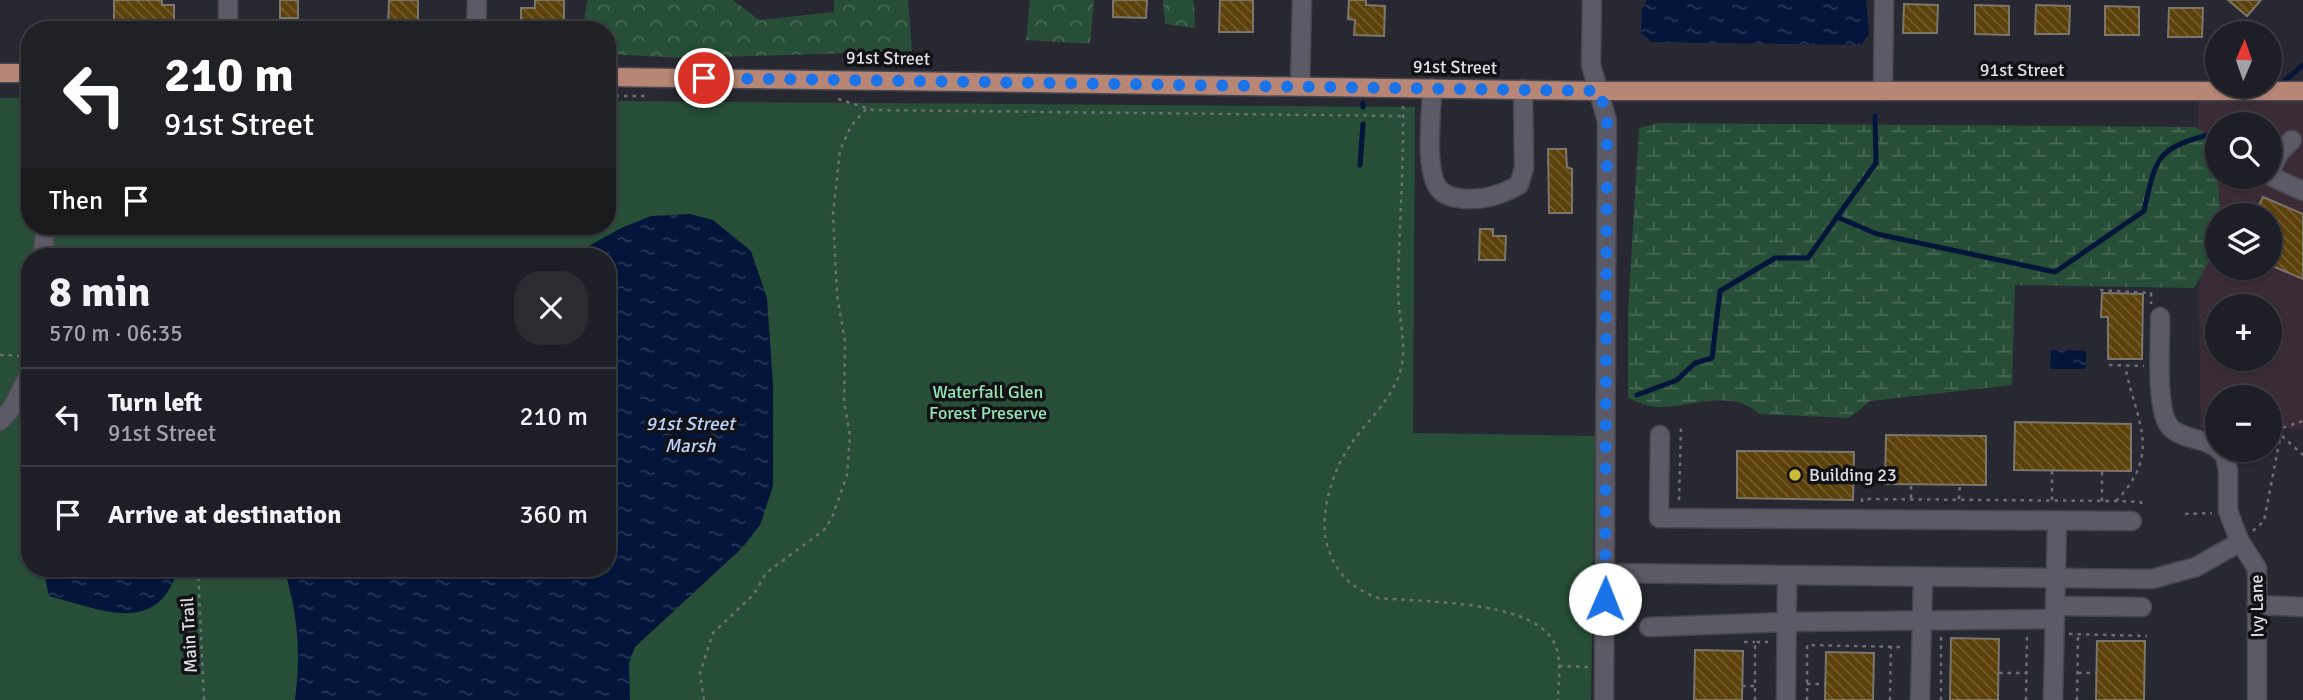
<!DOCTYPE html>
<meta charset="utf-8">
<style>
:root{--surface:#1e1e26;--page:#2b2b32;--text:#f1f3f6;--muted:#a1a2a7;--line:#3c3c43}
body{margin:0;font-family:Signika,sans-serif;background:var(--page);color:var(--text);height:100vh;display:flex;flex-direction:column;font-size:26px;white-space:nowrap}
*{box-sizing:border-box;margin:0}
p{font-size:23px;color:var(--muted)}
.icon{flex:none;width:38px;height:38px;fill:none;stroke:currentColor;stroke-width:2;stroke-linecap:round;stroke-linejoin:round}
.map{position:relative;flex:1;overflow:hidden}
.sheet{position:absolute;left:21px;top:248px;width:595px;height:329px;display:flex;flex-direction:column;background:var(--surface);border-radius:28px;box-shadow:0 2px 5px #0004,0 0 0 2px var(--line)}
.sheet>*{flex:none}
.guide{position:absolute;left:21px;top:21px;width:595px;height:214px;border-radius:28px;box-shadow:0 2px 5px #0004,0 0 0 2px var(--line);background:#202124;color:#fff;overflow:hidden}
.needle{width:46px;rotate:2deg}
.controls{position:absolute;left:2205px;top:21px;display:grid;gap:14px}
.controls a{display:grid;place-items:center;width:77px;height:77px;border-radius:50%;background:var(--surface);box-shadow:0 2px 5px #0004,0 0 0 2px var(--line);font-size:35px}
.pin{position:absolute;display:grid;place-items:center;width:60px;height:60px;color:#fff;margin:-30px;border:4px solid #fff;border-radius:50%;box-shadow:0 2px 7px #0007}
.me{position:absolute;width:77px;margin:-38px;rotate:1deg;stroke-linejoin:round;filter:drop-shadow(0 0 5px #0008)}
.turn{display:flex;align-items:center;gap:24px;height:147px;padding:0 28px;font-size:32px}
.turn .icon{width:91px;height:91px;stroke-width:2.5}
.turn b{display:block;font-size:49px;line-height:60px}
.then{display:flex;align-items:center;height:66px;padding:0 28px;background:#0003;gap:14px;font-size:26px}
.round{display:grid;place-items:center;flex:none;width:74px;height:74px;border-radius:28px;background:var(--page)}
.headline{display:flex;align-items:center;justify-content:space-between;height:119px;padding:0 28px}
h1{font-size:42px;font-weight:800;line-height:52px}
ul{padding:0;list-style:none}
li{display:flex;align-items:center;gap:21px;height:98px;padding:0 28px;border-top:2px solid var(--line)}
li div{flex:1}
li b{display:block;font-size:26px}
li em{font-style:normal}
.map>svg:first-child{display:block}
.education{fill:#3b2b36;fill-rule:evenodd}
.forest{fill:url(#forest-crowns)}
.wetland{fill:url(#wetland-marsh)}
.green{fill:#274f37;fill-rule:evenodd}
.water{fill:url(#water-ripples)}
.lines{fill:none;stroke-linecap:round;stroke-linejoin:round}
.stream{stroke:#03153a;stroke-width:5}
.building{fill:url(#building-back-hatch);stroke:#7c756a;stroke-width:2}
.minor-casing{stroke:#47464e;stroke-width:21}
.major-casing{stroke:#47464e;stroke-width:21}
.path{stroke:#6e6e76;stroke-width:2.5;stroke-dasharray:3.5 5;stroke-linecap:butt}
.minor{stroke:#5b5a66;stroke-width:18}
.major{stroke:#b78675;stroke-width:18}
.route{stroke:#1a73e8;stroke-width:12;stroke-dasharray:0 21.6}
.poi-dot{fill:#ccb939;stroke:#111116;stroke-width:2.5}
.labels{text-anchor:middle;dominant-baseline:central;stroke-width:7;stroke-linejoin:round;paint-order:stroke}
.street-label{font-size:18px;fill:#dfdfe6;stroke:#111116}
.park-label{font-size:18px;fill:#95e5b2;stroke:#111116}
.poi-label{font-size:18px;fill:#dfdfe6;stroke:#111116;text-anchor:start}
.water-label{font-size:19px;font-style:italic;fill:#bcd4fe;stroke:#111116}
</style>
<div class="map">
<svg width="2303" height="700" viewBox="0 0 2303 700">
<defs>
<pattern id="forest-crowns" width="20" height="18" patternUnits="userSpaceOnUse" patternTransform="scale(1.75)"><rect width="20" height="18" fill="#274f37"/><path d="M2 6a3 3 0 1 1 6 0M12 15a3 3 0 1 1 6 0" fill="none" stroke="#466854"/></pattern>
<pattern id="wetland-marsh" width="20" height="14" patternUnits="userSpaceOnUse" patternTransform="scale(1.75)"><rect width="20" height="14" fill="#274f37"/><path d="M1 5h8M5 5V1M11 12h8M15 12V8" fill="none" stroke="#466854"/></pattern>
<pattern id="water-ripples" width="26" height="14" patternUnits="userSpaceOnUse" patternTransform="scale(1.75)"><rect width="26" height="14" fill="#03153a"/><path d="M2 4q2-2 4 0t4 0M15 11q2-2 4 0t4 0" fill="none" stroke="#273756"/></pattern>
<pattern id="building-back-hatch" width="6" height="6" patternUnits="userSpaceOnUse" patternTransform="scale(1.75)"><rect width="6" height="6" fill="#5d410b"/><path d="M-1 5l2 2M0 0l6 6M5-1l2 2" fill="none" stroke="#745c2f"/></pattern>
</defs>
<rect width="100%" height="100%" fill="#282832"/>
<path class="education" d="M2198,91H2303V429L2270,428V397H2217V428H2200ZM2217,124H2270V177H2217ZM2217,215H2270V268H2217ZM2217,306H2270V359H2217Z"/>
<g class="forest">
<path d="M587,0H733L759,20L834,12V0H908L912,51L687,58L607,54V30H583Z"/>
<path d="M1030,0H1094L1090,44L1026,40Z"/>
<path d="M1163,0H1194L1195,28L1165,24Z"/>
</g>
<path class="wetland" d="M1659,123L2195,127L2211,136L2204,150L2217,157L2220,215H2217V247L2194,288L2015,285L2012,385L1870,401L1849,418L1759,414C1728,385 1686,412 1649,406C1642,405 1635,400 1628,398V311L1639,128Z"/>
<path class="green" d="M0,98H30V226H607V101L1415,107L1413,433L1595,436L1591,700H0ZM30,257H607V569H30Z"/>
<g class="water">
<path d="M1647,0H1866L1869,35L1861,45L1652,42L1641,33L1642,10Z"/>
<path d="M690,214L713,220L751,251L767,298L773,384V486L760,525L742,548L635,647L629,663L630,700H295C301,654 298,613 284,569H607V257H569L621,228L651,216Z"/>
<path d="M2051,350L2086,351V369H2050Z"/>
<path d="M43,569H178C157,638 100,609 49,596Z"/>
</g>
<g class="lines">
<g class="stream">
<path d="M2282,83L2303,65"/>
<path d="M1363,103V107"/>
<path d="M2242,124L2255,121"/>
<path d="M1360,165L1363,124"/>
<path d="M1837,217L1876,163L1875,116"/>
<path d="M1637,395L1677,380L1695,363L1712,358L1720,291L1775,258H1808L1837,217L1877,234L2055,272L2144,211C2157,151 2158,149 2217,132"/>
</g>
</g>
<g class="building">
<path d="M114,0H162V5H174V23H114Z"/>
<rect x="280" y="0" width="18" height="18"/>
<path d="M389,0H418V28H388Z"/>
<path d="M535,0H564V30H521V8H535Z"/>
<path d="M1113,0H1147L1146,18L1113,17Z"/>
<path d="M1220,0H1253V32H1219Z"/>
<path d="M1349,0H1366V5L1385,6L1384,36L1354,35L1355,20L1348,19Z"/>
<path d="M2228,0H2261L2247,16Z"/>
<path d="M1904,4L1938,5L1937,33H1903Z"/>
<path d="M1975,5L2009,6V35L1975,34Z"/>
<path d="M2036,5L2070,6L2069,34H2035Z"/>
<path d="M2105,6L2139,7V35H2105Z"/>
<path d="M2169,8H2203L2202,37H2168Z"/>
<path d="M1548,149H1566L1567,167L1572,169V213H1549Z"/>
<path d="M2263,197L2303,214V279L2270,265V215H2254Z"/>
<path d="M1480,229H1493V236H1506L1505,260H1479Z"/>
<path d="M2102,293L2143,294L2142,359H2108V317H2101Z"/>
<path d="M2015,422L2131,424V471L2014,470Z"/>
<path d="M1886,435L1986,436V485L1885,484Z"/>
<path d="M1737,451L1854,452L1853,500L1737,498Z"/>
<path d="M1951,638L1999,639L1998,700H1950Z"/>
<path d="M2097,641H2145L2144,700H2096Z"/>
<path d="M1695,650L1743,651L1742,700H1694Z"/>
<path d="M1826,652L1874,653L1873,700H1825Z"/>
</g>
<g class="lines">
<defs>
<g id="minor">
<path d="M1592,0L1591,65L1607,121L1604,700"/>
<path d="M228,30V0"/>
<path d="M476,30L477,0"/>
<path d="M1300,86L1302,0"/>
<path d="M1432,88C1432,111 1423,175 1441,191C1447,197 1457,198 1466,199C1486,200 1502,194 1519,185L1524,168L1523,89"/>
<path d="M1883,91L1884,0"/>
<path d="M2270,171L2280,152L2292,140"/>
<path d="M2270,176L2303,191"/>
<path d="M43,257L45,226"/>
<path d="M2160,317C2161,342 2154,414 2172,429C2185,440 2205,438 2217,448"/>
<path d="M0,421L12,408L30,372"/>
<path d="M1660,435L1659,518L2132,521"/>
<path d="M2219,450L2225,455L2228,470V511L2240,542L2257,568V700"/>
<path d="M1605,573L2152,579L2196,567L2240,542"/>
<path d="M2257,605L2303,607"/>
<path d="M2055,606L2142,607"/>
<path d="M1649,627L1787,622L2055,619"/>
<path d="M1786,700L1787,575"/>
<path d="M1920,700L1923,577"/>
<path d="M2053,700L2057,521"/>
</g>
<g id="major">
<path d="M0,73H30"/>
<path d="M607,77L1600,91H2303"/>
</g>
</defs>
<use href="#minor" class="minor-casing"/>
<use href="#major" class="major-casing"/>
<g class="path">
<path d="M607,96H649"/>
<path d="M838,99L873,110L1403,116"/>
<path d="M1403,106C1404,167 1399,227 1398,288C1398,311 1404,334 1403,357C1400,394 1368,418 1349,447C1337,465 1330,485 1326,506C1324,523 1323,537 1330,553C1339,577 1354,589 1378,598C1420,602 1531,600 1553,641C1563,657 1558,682 1558,700"/>
<path d="M2100,290L2151,293V304"/>
<path d="M0,355L23,356"/>
<path d="M2109,365L2144,366"/>
<path d="M2282,436L2303,455"/>
<path d="M2052,471V501"/>
<path d="M1911,498V484"/>
<path d="M1959,499L1960,485"/>
<path d="M1679,500L1681,426"/>
<path d="M2102,501V471"/>
<path d="M2116,501C2163,452 2136,422 2125,366"/>
<path d="M1862,502V499L2116,501L2141,502V507"/>
<path d="M2185,514L2212,513"/>
<path d="M2253,531L2264,521L2282,428L2303,421"/>
<path d="M198,569L204,700"/>
<path d="M2069,634L2147,636"/>
<path d="M1744,642H1755"/>
<path d="M1559,666L1588,667"/>
<path d="M1999,673H2026"/>
<path d="M2078,673H2096"/>
<path d="M1807,684H1825"/>
<path d="M1742,686H1754"/>
<path d="M704,700L700,673L713,633L754,594L766,573L824,530L832,518L847,475L850,436L844,401L845,341L837,295L833,214L840,150L851,126L867,108"/>
<path d="M1755,700V642H1768"/>
<path d="M1807,700V645L1902,647"/>
<path d="M1890,700L1891,646"/>
<path d="M1941,700V637"/>
<path d="M2026,700L2027,636"/>
<path d="M2077,700L2078,634"/>
</g>
<use href="#minor" class="minor"/>
<use href="#major" class="major"/>
</g>
<g class="lines">
<path class="route" d="M704,78L1600,91L1607,121L1605,599"/>
</g>
<circle class="poi-dot" cx="1795" cy="475" r="7"/>
<g class="labels">
<g class="street-label">
<text transform="translate(888 58) rotate(1)">91st Street</text>
<text transform="translate(1455 67) rotate(1)">91st Street</text>
<text x="2022" y="70">91st Street</text>
<text transform="translate(2257 606) rotate(-91)">Ivy Lane</text>
<text transform="translate(189 635) rotate(-93)">Main Trail</text>
</g>
<g class="park-label">
<text x="988" y="392">Waterfall Glen<tspan x="988" dy="21">Forest Preserve</tspan></text>
</g>
<g class="poi-label">
<text x="1809" y="475">Building 23</text>
</g>
<g class="water-label">
<text x="690" y="424">91st Street<tspan x="690" dy="22">Marsh</tspan></text>
</g>
</g>
</svg>
<div class="controls">
<a><svg class="needle" viewBox="-14 -14 28 28"><path d="M0-13l5 13h-10z" fill="#e53935"/><path d="M0 13l5-13h-10z" fill="#a1a2a7"/></svg></a>
<a><svg class="icon" aria-label="search" viewBox="0 0 24 24"><circle cx="10" cy="10" r="6"/><path d="M15 15l6 6"/></svg></a>
<a><svg class="icon" aria-label="layers" viewBox="0 0 24 24"><path d="M12 4l9 5-9 5-9-5zM3 14l9 5 9-5"/></svg></a>
<a>+</a>
<a>−</a>
</div>
<div class="pin" style="left:704px;top:78px;background:#d93025"><svg class="icon" aria-label="arrive" viewBox="0 0 24 24"><path d="M6 21V4h12l-3 4 3 4H6"/></svg></div>
<svg class="me" style="left:1605px;top:599px" viewBox="-20 -20 40 40"><circle r="19" fill="#fff"/><path d="M0-13L10 11 0 6-10 11z" fill="#1a73e8"/></svg>
<div class="guide">
<div class="turn"><svg class="icon" aria-label="left" viewBox="0 0 24 24"><path d="M17 20v-9H6M10 6l-5 5 5 5"/></svg><div><b>210 m</b>91st Street</div></div>
<div class="then">Then<svg class="icon" aria-label="arrive" viewBox="0 0 24 24"><path d="M6 21V4h12l-3 4 3 4H6"/></svg></div>
</div>
<section class="sheet">
<div class="headline"><div><h1>8 min</h1><p>570 m · 06:35</p></div><a class="round"><svg class="icon" aria-label="close" viewBox="0 0 24 24"><path d="M6 6l12 12M18 6L6 18"/></svg></a></div>
<ul>
<li><svg class="icon" aria-label="left" viewBox="0 0 24 24"><path d="M17 20v-9H6M10 6l-5 5 5 5"/></svg><div><b>Turn left</b><p>91st Street</p></div><em>210 m</em></li>
<li><svg class="icon" aria-label="arrive" viewBox="0 0 24 24"><path d="M6 21V4h12l-3 4 3 4H6"/></svg><div><b>Arrive at destination</b></div><em>360 m</em></li>
</ul>
</section>
</div>
